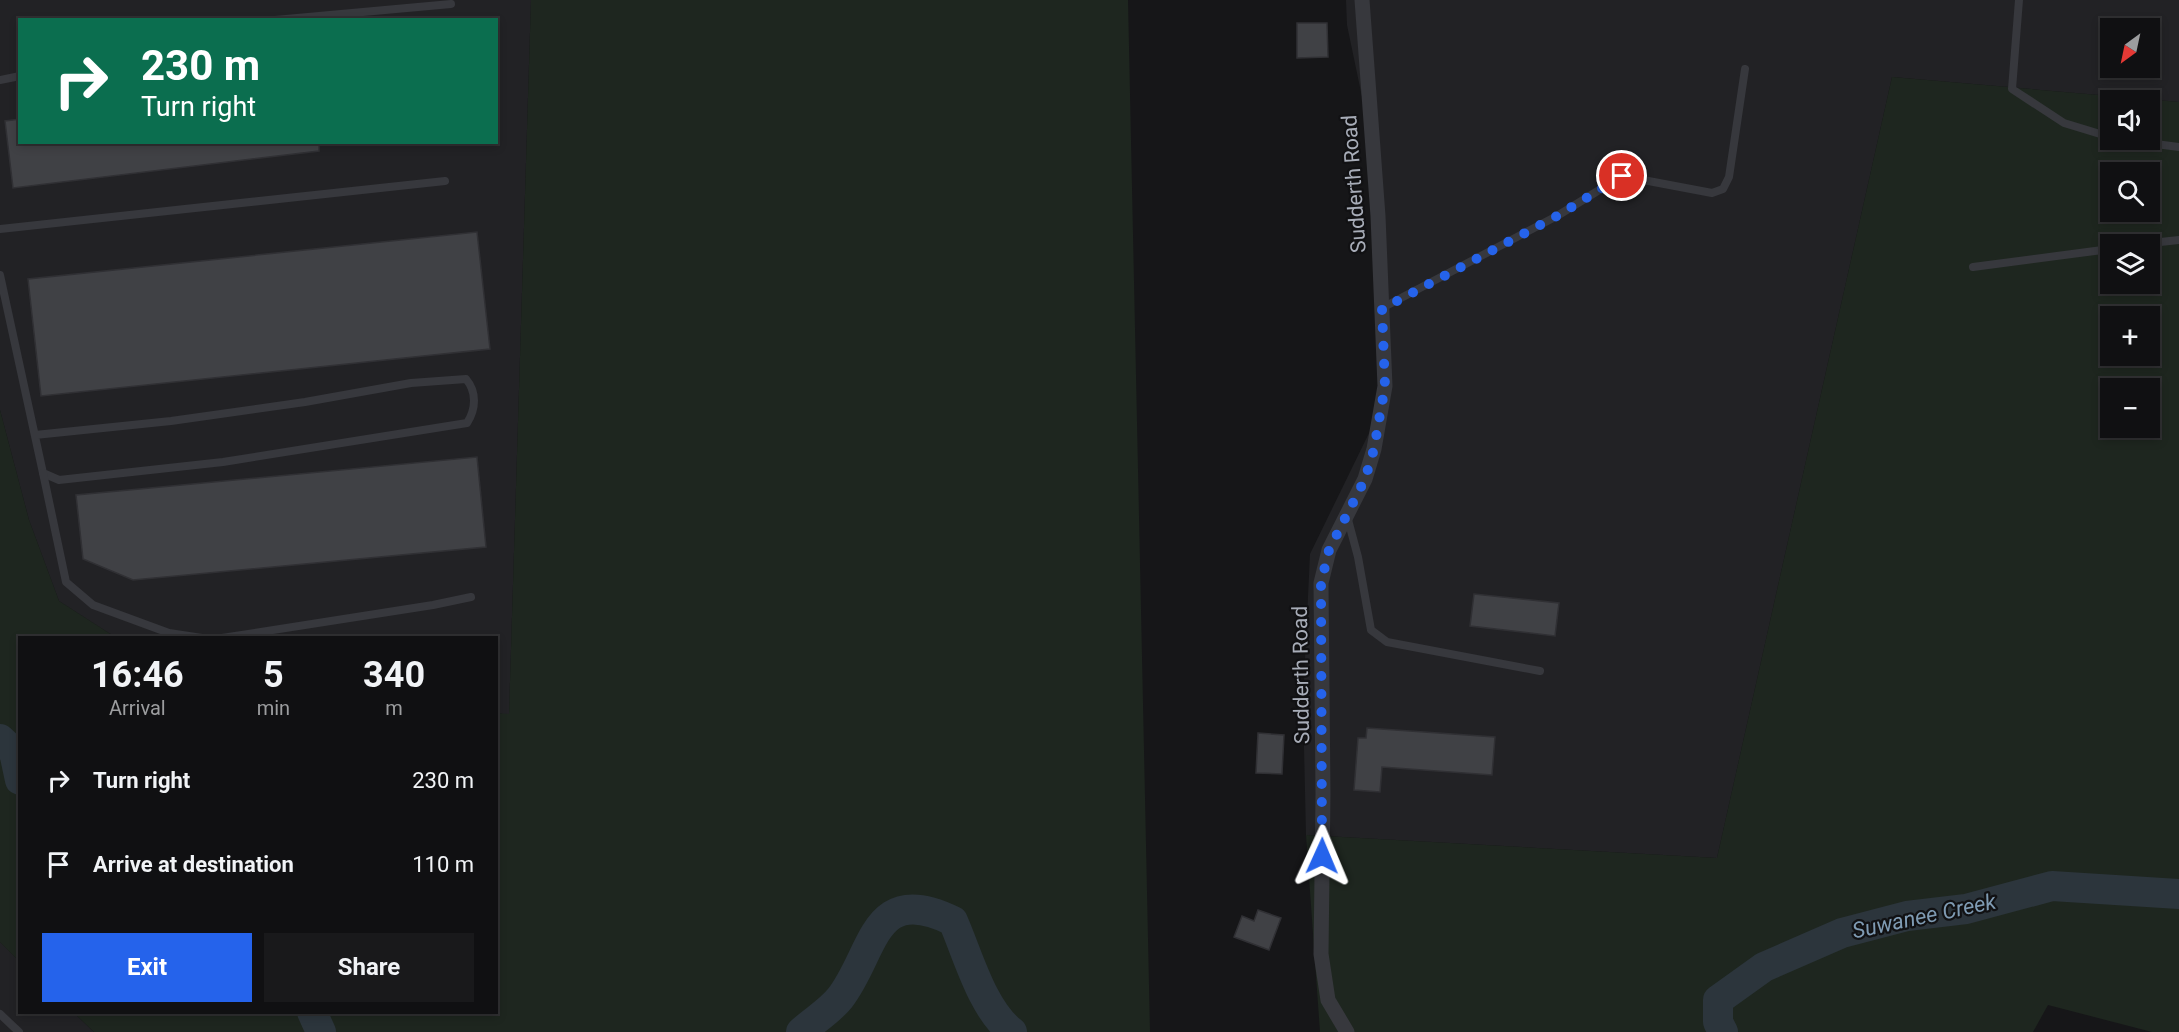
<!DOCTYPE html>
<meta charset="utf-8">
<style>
:root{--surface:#101012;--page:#19191b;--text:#f1f3f6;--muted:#9c9d9f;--line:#303032;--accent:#2563eb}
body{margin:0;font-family:Roboto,sans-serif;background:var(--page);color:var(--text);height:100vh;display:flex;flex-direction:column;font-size:22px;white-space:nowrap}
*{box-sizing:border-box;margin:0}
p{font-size:20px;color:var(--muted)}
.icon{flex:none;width:33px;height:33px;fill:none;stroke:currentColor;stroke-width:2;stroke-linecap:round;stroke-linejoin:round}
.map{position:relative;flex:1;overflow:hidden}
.details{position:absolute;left:18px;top:636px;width:480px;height:378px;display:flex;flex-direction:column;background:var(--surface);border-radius:0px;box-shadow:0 3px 9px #0003,0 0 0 2px var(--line)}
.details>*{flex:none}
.guide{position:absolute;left:18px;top:18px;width:480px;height:126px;border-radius:0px;box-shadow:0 3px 9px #0003,0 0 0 2px var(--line);background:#0b6e4f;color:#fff;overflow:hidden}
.needle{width:39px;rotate:213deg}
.buttons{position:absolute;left:2100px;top:18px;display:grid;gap:12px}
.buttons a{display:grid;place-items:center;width:60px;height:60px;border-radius:0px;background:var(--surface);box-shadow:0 3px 9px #0003,0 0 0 2px var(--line);font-size:30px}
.pin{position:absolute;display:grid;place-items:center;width:51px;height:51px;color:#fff;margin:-26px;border:3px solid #fff;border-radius:50%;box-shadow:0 2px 6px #0007}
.me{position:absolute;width:66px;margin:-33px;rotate:1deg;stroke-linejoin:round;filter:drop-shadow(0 0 4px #0008)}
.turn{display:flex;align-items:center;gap:21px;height:126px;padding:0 24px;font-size:27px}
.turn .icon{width:78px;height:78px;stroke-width:2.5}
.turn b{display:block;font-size:42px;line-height:51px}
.eta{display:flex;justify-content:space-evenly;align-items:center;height:102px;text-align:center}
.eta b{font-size:36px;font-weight:700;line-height:42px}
.action{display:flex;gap:12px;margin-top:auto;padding:12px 24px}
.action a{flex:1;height:69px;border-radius:0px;background:var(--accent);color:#fff;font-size:24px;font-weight:700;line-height:69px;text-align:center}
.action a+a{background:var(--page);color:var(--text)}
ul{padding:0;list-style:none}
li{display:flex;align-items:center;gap:18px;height:84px;padding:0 24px}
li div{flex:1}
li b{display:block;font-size:22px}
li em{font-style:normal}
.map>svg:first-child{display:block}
.built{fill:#222225;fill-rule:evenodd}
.green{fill:#1e261f;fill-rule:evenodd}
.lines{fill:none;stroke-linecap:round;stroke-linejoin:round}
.river{stroke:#2c353c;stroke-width:30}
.building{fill:#404145;stroke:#303034;stroke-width:1.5}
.lane{stroke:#37383d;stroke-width:8}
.street{stroke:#37383d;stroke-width:15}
.route{stroke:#2563eb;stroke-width:10;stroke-dasharray:0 18}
.labels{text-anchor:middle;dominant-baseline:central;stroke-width:4.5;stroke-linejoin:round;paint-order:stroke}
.street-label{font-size:21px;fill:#a8adb8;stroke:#111113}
.water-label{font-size:22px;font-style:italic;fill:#7f9bb3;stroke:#111113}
</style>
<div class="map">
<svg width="2179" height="1032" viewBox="0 0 2179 1032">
<rect width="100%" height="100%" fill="#161618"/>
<g class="built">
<path d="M0,0H531L509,715L497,713L496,638L115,637L59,601L29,520L0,410ZM20,20H496V142H20Z"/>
<path d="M1346,0H2179V102L1892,77L1717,858L1306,835L1303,703L1310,554L1391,388L1372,145L1347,25ZM2110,28H2150V68H2110Z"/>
<path d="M0,942L19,961L20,1012L74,1013L94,1032H0Z"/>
</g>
<g class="green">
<path d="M531,0H1128L1150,1032H94L74,1013L496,1012V713L509,714Z"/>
<path d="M1892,77L2179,102V1032H2152L2048,1005L2033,1032H1320L1306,835L1717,858ZM2110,100H2150V140H2110ZM2110,172H2150V212H2110ZM2110,244H2150V284H2110ZM2110,316H2150V356H2110ZM2110,388H2150V428H2110Z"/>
<path d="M0,410L29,520L59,601L115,637L20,638L19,961L0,942Z"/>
</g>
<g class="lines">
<g class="river">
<path d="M0,739L14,752L20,780"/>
<path d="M312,1012L321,1032"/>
<path d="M801,1032C813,1021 830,1011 840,998C875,953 872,881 953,921C968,955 982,1009 1012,1032"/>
<path d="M1723,1032L1718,1022V1000L1764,967L1842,933L1907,916L1966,909L2052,886L2179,894"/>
</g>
</g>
<g class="building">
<path d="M1297,23H1327L1328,57L1297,58Z"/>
<path d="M20,119V142H319V151L13,188L5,121Z"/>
<path d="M477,232L490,349L41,396L28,279Z"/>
<path d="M477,457L486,547L133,580L83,559L76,495Z"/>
<path d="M1474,594L1559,603L1555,636L1470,626Z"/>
<path d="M1367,728L1495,737L1492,775L1382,767L1380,792L1354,790L1358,738H1366Z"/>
<path d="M1258,733L1284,735L1282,774L1256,773Z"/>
<path d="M1258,910L1281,918L1269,950L1234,937L1242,916L1254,921Z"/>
</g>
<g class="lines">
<g class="lane">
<path d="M2019,0L2012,89L2064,123L2110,137"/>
<path d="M275,20L451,4"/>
<path d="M0,80L20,76"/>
<path d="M2125,140L2179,147"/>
<path d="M0,229L445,181"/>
<path d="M2142,244L2179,240"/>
<path d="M1973,267L2110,249"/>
<path d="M0,275L43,473L59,480L223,462L467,423C476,409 477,392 466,379L411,383L305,402L171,421L35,435"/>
<path d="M1382,308L1557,216L1622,176L1712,193L1723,189L1729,177L1745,69"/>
<path d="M43,473L66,582L93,605L169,633L202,638"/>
<path d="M1347,516L1358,557L1371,630L1387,642L1540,671"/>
<path d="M222,638L433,605L471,597"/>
<path d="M0,1014L19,1032"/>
</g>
<path class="street" d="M1347,1032L1328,1000L1321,954L1323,794L1321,583L1329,550L1365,479L1374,449L1385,386L1378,216L1362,0"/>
</g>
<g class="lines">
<path class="route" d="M1322,856L1321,583L1329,550L1365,479L1374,449L1385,386L1382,309L1557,216L1622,176"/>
</g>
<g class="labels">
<g class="street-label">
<text transform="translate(1354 184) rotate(-94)">Sudderth Road</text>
<text transform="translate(1301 675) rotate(-91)">Sudderth Road</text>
</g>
<g class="water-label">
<text transform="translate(1924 916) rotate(-12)">Suwanee Creek</text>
</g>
</g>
</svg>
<div class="buttons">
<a><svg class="needle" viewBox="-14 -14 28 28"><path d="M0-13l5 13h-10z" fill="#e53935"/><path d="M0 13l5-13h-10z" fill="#9c9d9f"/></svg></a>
<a><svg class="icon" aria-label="sound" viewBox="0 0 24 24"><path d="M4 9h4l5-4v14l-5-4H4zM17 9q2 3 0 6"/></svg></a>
<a><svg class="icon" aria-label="search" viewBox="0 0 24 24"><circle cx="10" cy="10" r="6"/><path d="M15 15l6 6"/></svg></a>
<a><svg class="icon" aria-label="layers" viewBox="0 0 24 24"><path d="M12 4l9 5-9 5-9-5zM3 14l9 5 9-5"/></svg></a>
<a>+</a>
<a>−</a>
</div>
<div class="pin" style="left:1622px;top:176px;background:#d93025"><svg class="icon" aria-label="arrive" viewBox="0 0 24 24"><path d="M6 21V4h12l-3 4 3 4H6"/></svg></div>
<svg class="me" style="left:1322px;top:856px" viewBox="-20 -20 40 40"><path d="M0-17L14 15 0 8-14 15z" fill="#2563eb" stroke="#fff" stroke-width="4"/></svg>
<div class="guide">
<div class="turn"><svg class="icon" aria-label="right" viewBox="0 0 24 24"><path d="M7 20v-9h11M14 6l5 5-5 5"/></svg><div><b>230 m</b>Turn right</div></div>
</div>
<section class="details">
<div class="eta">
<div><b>16:46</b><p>Arrival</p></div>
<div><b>5</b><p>min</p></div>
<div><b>340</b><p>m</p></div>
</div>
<ul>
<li><svg class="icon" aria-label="right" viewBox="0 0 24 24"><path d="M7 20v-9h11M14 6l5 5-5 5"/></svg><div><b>Turn right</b></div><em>230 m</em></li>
<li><svg class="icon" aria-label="arrive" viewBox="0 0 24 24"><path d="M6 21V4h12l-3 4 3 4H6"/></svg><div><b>Arrive at destination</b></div><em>110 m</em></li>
</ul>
<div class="action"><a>Exit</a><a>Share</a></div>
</section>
</div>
